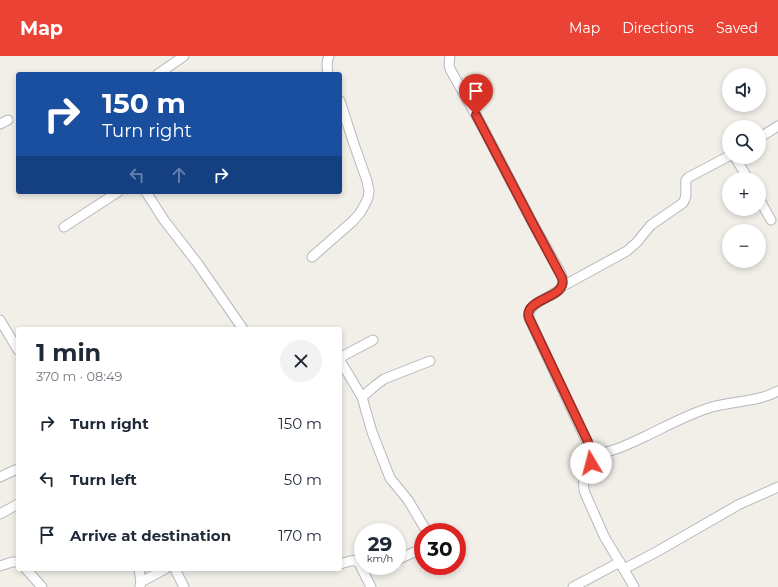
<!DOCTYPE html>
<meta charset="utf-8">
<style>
:root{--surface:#fff;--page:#f2f2f3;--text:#1f2937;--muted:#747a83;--accent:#ea4335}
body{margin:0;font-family:Montserrat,sans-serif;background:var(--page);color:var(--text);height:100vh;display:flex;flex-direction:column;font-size:15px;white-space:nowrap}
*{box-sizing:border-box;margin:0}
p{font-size:13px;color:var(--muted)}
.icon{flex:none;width:22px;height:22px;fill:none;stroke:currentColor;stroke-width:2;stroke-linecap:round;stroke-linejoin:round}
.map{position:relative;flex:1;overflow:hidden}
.details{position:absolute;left:16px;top:271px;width:326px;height:244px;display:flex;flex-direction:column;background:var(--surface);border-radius:4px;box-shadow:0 2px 6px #0003}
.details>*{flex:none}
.guide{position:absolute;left:16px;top:16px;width:326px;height:122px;border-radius:4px;box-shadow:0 2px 6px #0003;background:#1a4fa0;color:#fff;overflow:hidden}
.fabs{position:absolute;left:722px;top:12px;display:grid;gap:8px}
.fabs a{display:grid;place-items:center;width:44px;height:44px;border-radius:50%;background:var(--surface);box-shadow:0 2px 6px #0003;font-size:20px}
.speed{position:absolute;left:354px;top:467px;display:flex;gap:8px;font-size:20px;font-weight:700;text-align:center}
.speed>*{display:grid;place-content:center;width:52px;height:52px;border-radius:50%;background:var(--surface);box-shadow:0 2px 6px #0003;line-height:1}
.speed small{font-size:10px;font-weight:400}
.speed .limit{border:6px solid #d22;background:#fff;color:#111}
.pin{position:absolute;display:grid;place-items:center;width:34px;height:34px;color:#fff;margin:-41px -17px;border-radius:50% 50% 50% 0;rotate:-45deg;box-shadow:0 0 4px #0007}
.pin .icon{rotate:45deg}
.me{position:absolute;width:44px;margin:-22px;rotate:352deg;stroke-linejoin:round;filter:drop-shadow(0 0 3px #0008)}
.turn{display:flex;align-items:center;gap:14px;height:84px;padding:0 20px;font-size:18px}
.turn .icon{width:52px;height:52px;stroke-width:2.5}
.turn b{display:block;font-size:28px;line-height:34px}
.lanes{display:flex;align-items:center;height:38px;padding:0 20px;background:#0003;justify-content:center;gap:20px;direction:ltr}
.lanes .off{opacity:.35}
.round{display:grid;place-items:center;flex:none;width:42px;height:42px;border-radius:21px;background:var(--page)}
.summary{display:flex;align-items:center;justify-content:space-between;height:68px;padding:0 20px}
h1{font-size:24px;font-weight:700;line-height:30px}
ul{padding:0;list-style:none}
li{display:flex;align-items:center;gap:12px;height:56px;padding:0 20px}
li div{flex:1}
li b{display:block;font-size:15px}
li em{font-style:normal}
header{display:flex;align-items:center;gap:24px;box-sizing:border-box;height:56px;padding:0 20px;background:var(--accent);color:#fff}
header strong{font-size:19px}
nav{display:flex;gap:22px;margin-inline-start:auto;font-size:14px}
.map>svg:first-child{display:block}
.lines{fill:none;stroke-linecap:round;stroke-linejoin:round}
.minor-casing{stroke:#b5b8bc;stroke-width:11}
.minor{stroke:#fff;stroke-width:9}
.route-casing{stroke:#982c22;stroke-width:10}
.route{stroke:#ea4335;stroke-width:7}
</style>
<header>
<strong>Map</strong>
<nav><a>Map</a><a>Directions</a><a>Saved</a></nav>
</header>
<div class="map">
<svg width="778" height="531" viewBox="0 0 778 531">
<rect width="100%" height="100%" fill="#f1efe8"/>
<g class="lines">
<defs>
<g id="minor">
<path d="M450,0L449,8L450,13L482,70L532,166L560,216C561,219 563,222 563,225C565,241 526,242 529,262L590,393L592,398V402C589,415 580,423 585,437L604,480L626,517L634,531"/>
<path d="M158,18L184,0"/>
<path d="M328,18C327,11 326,6 329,0"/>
<path d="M0,68L8,64"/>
<path d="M759,82L778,70"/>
<path d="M735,101L748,123"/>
<path d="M146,136L164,164L198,208L243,273"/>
<path d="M759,143L771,164"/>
<path d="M64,171L118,136"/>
<path d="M312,201L353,165L360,157L364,150L368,142L369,135L367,125L354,88L340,45"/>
<path d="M563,230L627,195L637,186L651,169L683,147C688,140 685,133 686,124L689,121L729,100"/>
<path d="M0,264L18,294"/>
<path d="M373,284L341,301L340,303L341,306L362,341L372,376L390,422L408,444L427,476"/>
<path d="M362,341L376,329L384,323L430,305"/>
<path d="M592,398C611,397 627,389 644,381C667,370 688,358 712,351C734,345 758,346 778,335"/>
<path d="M0,421L15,414H18"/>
<path d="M0,458L18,448"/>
<path d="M397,504L423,492"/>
<path d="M340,508C347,506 354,502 359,507L371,531"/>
<path d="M0,510L12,506H18"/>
<path d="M26,513L42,531"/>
<path d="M139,513L141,526L140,530"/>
<path d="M175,513L184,531"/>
<path d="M624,513L658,495L738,449L778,431"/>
<path d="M141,526L165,513"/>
<path d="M573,531L620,506"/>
</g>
</defs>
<use href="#minor" class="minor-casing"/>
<use href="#minor" class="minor"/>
</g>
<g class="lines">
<defs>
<path id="route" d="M476,59L532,166L562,222C568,240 533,242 529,255C528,257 528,259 529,262L588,386L592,398L591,407"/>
</defs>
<use href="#route" class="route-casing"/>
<use href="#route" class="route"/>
</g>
</svg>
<div class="fabs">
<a><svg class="icon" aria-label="sound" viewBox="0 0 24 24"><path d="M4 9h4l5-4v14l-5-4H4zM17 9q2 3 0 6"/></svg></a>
<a><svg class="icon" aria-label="search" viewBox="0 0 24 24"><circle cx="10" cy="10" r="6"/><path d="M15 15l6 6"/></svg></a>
<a>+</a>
<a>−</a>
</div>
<div class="speed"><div>29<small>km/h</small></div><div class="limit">30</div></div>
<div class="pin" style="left:476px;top:59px;background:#d93025"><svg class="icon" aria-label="arrive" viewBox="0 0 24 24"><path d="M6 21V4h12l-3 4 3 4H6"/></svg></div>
<svg class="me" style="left:591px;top:407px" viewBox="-20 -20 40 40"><circle r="19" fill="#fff"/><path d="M0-13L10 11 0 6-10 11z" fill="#ea4335"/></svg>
<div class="guide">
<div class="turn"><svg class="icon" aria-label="right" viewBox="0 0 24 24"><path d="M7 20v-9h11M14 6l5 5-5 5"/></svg><div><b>150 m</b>Turn right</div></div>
<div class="lanes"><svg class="icon off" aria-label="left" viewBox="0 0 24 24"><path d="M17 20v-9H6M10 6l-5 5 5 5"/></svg><svg class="icon off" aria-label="ahead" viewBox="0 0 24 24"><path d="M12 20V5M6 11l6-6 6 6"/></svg><svg class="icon" aria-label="right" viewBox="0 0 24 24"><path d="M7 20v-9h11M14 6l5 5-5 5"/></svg></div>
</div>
<section class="details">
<div class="summary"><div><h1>1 min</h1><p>370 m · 08:49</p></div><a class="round"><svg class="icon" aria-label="close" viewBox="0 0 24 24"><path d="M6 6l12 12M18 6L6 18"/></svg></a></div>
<ul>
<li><svg class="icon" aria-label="right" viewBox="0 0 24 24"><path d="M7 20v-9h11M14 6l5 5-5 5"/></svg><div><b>Turn right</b></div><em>150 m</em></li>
<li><svg class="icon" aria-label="left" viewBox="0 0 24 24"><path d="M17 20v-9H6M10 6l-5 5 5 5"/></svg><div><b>Turn left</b></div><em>50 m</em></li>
<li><svg class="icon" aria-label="arrive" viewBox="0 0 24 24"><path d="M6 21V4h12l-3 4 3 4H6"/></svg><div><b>Arrive at destination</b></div><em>170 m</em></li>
</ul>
</section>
</div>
